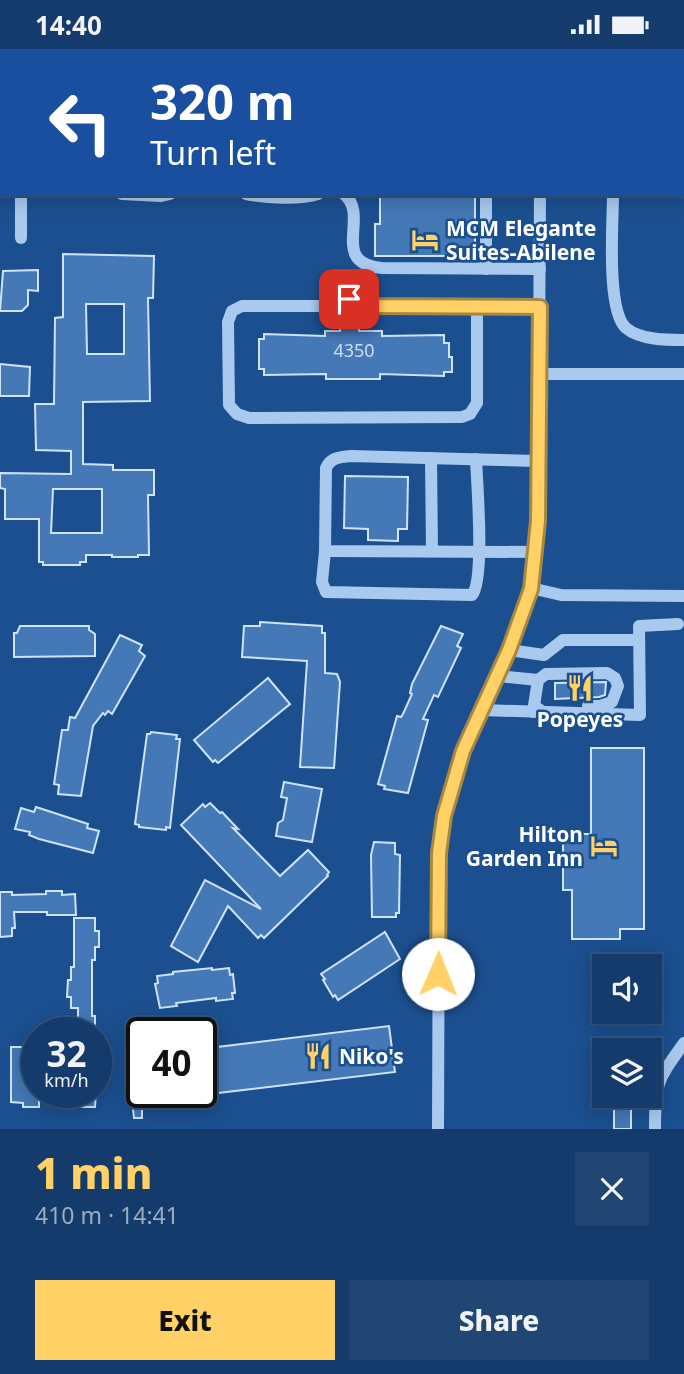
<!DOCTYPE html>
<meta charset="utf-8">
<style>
:root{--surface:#143b6b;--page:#214673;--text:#f1f3f6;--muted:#9dadc1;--line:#33557e;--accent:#ffd166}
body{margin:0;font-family:"Noto Sans",sans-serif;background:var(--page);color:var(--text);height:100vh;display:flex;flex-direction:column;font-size:26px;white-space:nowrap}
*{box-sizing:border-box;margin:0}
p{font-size:23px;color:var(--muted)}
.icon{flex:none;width:38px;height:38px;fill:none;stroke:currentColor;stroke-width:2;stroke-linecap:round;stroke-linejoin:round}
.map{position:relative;height:1080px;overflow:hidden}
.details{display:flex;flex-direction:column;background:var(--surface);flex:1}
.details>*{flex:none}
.guide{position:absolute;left:0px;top:0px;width:684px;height:147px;box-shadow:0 4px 18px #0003,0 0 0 2px var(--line);background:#1a4fa0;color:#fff;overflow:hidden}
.controls{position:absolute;left:592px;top:905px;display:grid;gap:14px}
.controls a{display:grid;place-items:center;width:70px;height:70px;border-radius:0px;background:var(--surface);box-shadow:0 4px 18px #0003,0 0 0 2px var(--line);font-size:35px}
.speed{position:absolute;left:21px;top:968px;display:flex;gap:14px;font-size:35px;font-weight:700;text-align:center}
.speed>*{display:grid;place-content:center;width:91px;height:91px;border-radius:50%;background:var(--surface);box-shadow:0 4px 18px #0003,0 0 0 2px var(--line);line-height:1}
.speed small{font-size:18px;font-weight:400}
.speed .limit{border:4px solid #111;border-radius:10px;background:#fff;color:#111}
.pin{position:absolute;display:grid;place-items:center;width:60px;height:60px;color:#fff;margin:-30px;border-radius:14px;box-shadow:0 4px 10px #0006}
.me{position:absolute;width:77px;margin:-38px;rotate:1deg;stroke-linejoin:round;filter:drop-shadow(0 0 5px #0008)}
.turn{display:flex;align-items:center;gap:24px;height:147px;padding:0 35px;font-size:32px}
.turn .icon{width:91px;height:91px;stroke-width:2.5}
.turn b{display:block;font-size:49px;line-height:60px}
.round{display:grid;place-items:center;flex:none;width:74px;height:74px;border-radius:0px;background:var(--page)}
.overview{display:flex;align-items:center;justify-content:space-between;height:119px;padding:0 35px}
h1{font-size:42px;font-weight:800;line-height:52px;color:var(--accent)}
.button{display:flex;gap:14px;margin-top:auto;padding:14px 35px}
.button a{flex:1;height:80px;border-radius:0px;background:var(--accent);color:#111;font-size:28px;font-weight:800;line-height:80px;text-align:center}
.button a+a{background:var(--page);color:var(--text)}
.status{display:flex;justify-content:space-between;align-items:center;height:49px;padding:0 35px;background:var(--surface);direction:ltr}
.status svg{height:19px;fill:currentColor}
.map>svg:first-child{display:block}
.building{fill:#4478b7;stroke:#cfe3fa;stroke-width:2;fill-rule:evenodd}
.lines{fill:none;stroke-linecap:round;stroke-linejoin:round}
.minor{stroke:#a9c9ee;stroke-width:12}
.route-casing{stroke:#a68842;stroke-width:18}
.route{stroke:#ffd166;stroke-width:12}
.labels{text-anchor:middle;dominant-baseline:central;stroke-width:5;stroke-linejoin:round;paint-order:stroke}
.number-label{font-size:18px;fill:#d0dded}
.poi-label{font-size:21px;font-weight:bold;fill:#fff;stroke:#1b4f8f;text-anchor:start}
</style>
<div class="status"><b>14:40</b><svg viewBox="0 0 49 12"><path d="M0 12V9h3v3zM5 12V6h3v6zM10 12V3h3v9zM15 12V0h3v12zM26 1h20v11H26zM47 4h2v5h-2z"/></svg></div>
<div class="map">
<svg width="684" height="1080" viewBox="0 0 684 1080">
<rect width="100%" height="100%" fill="#1b4f8f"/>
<g class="building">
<path d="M380,145H475V207H375V175H380Z"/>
<path d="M63,205L154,207L153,249H148L150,352L83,353V415L113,416V421H154V446H148L149,506H138V508H112V506H86V513H80V516H43V513H39V470H5V440L0,439V424L71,425V402L36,401L35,355H54L55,269L63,268ZM86,255H124V305H87ZM53,440H102V484H51Z"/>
<path d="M38,221V242L28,241V256L22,262H0L3,222Z"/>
<path d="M359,274V282H382V287L444,286V294H449V308H452V323H444V327L380,325V330H326V325L264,326V320H259V290H264V285L325,287V282H340V275Z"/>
<path d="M0,315L30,318L29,347H0Z"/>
<path d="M345,427L408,428L407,480H398V492L368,491V480L344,479Z"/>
<path d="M260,573L322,577V584H325V624L337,625L340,633L334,719L300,718L307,612L242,608L244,577H260Z"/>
<path d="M20,577H89V581L95,585V607L14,608V584H17Z"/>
<path d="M441,577L463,585L457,597L461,599L438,648L434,646L423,670L428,671L408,744L384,740L385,737L378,735L397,667L401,668L403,665L412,645L410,644L412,635Z"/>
<path d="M120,586L142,596L139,602L145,607L112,665L108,662L105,666L103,664L93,677L81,747L58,745L59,736L54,735L62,681H68L70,668L75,669Z"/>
<path d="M268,629L290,655L218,714L215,711L213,713L194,691Z"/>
<path d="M606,633L605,646L599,648L555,650V634Z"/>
<path d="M151,683L177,686L176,690H180L170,779L166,778V781L139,778V776L135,775L147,685H150Z"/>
<path d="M591,699H644V880H620V890H572V841H563V785H591Z"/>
<path d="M284,733L322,740L312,793L276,787L278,774L283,771L287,749L281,748Z"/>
<path d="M210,754L220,764L222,763L238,780L233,779L280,827L308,801L329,823L327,826L328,827L264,889L261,886L258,889L228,857L198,913L171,897L205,831L261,860L181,776L203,755L205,758Z"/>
<path d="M36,758L88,775L87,779L99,782L93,804L39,790L29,786L30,783L15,780L21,759L34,763Z"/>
<path d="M374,793L395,794V805L400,806L399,864H396V868H372L371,806Z"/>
<path d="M46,842H62V846L75,845L76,866H47V863H14L15,879H12V887L0,888V843H12V846L46,845Z"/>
<path d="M74,869H95V882H99V898H95V911H92V967H95V984H78V959H71V948H67L68,931H71V918H74Z"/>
<path d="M385,883L400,910L338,951L335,946L333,948L323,931L325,930L321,925Z"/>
<path d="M212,919V921L229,919L230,926L233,925L235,944H232L233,950L216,952V949L176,954L177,957L160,959L155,935L158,934L157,927L173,925V923Z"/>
<path d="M389,977L395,1023L201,1046V1000Z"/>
<path d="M24,995H37V1043H39V1058H23V1054L11,1053V998H24Z"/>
<path d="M142,1007V1043H167V1050L142,1054V1069H134L127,1009Z"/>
<path d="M78,1043H96L95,1058H78Z"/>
<rect x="614" y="1058" width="17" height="22"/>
</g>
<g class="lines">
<g class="minor">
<path d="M43,0V2"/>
<path d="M177,0L178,2"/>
<path d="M315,0V2"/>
<path d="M21,2V0"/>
<path d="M241,2V0"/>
<path d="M275,2V0"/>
<path d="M541,2V0"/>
<path d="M614,2V0"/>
<path d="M682,79L684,77"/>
<path d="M122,145L161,147L170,145"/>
<path d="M246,145C266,149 299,151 318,145"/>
<path d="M344,145C371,167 328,214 382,219L540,220"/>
<path d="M486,145V220"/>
<path d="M613,145C613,173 606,261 626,279C640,291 667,291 684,291"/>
<path d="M21,189V145"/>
<path d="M324,257C339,247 360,247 375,257"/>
<path d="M477,258V354L470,365L462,368L249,369L237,365L229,356L228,273L232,262L242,257H324L339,266L363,265L375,257L540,258"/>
<path d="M540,325H684"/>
<path d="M431,409L432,502"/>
<path d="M325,502L322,533L326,543L472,546C485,531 477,434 476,410"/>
<path d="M535,503L325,502L326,419C331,408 340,408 351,407L539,412"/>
<path d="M531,539L561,546L684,547"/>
<path d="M509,601L544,606L563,591H639"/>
<path d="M497,627L538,631L546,625L607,624L615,629L618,637L612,653L600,657H588"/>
<path d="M538,631L533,663L539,660"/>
<path d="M482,661L640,666L639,577L678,575"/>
<path d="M438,1080L439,804L445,767L463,702L509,601L531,539L538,472L540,145"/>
<path d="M655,1080C655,1033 657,1032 684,994"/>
</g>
</g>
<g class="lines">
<defs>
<path id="route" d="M349,250H364L375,257L540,258L538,472L531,540L509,601L463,702L444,767L439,804L438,925"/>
</defs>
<use href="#route" class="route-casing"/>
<use href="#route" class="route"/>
</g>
<defs>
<symbol id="hotel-bare" viewBox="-9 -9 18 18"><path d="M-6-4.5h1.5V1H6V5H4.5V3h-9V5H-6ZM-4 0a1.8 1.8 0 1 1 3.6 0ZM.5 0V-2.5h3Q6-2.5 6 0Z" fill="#ffd166" stroke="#1b4f8f" stroke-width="2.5" paint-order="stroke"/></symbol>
<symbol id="restaurant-bare" viewBox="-9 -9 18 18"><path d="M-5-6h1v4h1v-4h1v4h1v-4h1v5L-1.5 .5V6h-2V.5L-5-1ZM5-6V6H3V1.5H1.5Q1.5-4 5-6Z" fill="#ffd166" stroke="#1b4f8f" stroke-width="2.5" paint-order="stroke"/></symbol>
</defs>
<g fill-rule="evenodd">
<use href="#hotel-bare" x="406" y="172" width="38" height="38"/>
<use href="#restaurant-bare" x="561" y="620" width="38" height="38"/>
<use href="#hotel-bare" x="585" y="778" width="38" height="38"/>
<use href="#restaurant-bare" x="299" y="988" width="38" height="38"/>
</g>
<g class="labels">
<g class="number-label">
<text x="354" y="301">4350</text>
</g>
<g class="poi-label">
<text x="446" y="179">MCM Elegante<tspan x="446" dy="24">Suites-Abilene</tspan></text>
<text x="580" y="670" text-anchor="middle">Popeyes</text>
<text x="583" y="785" text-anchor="end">Hilton<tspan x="583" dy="24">Garden Inn</tspan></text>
<text x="339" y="1007">Niko's</text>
</g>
</g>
</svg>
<div class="controls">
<a><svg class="icon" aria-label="sound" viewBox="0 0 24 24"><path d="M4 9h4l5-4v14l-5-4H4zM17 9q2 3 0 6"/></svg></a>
<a><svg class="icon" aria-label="layers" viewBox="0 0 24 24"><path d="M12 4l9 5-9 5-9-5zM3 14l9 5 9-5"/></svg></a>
</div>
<div class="speed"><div>32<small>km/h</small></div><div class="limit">40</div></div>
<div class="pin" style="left:349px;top:250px;background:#d93025"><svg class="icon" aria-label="arrive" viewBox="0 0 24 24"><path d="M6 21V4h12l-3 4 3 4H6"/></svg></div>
<svg class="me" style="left:438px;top:925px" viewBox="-20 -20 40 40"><circle r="19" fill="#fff"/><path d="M0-13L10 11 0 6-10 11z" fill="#ffd166"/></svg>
<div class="guide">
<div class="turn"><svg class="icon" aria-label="left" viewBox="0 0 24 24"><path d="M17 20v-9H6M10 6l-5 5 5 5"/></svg><div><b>320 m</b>Turn left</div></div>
</div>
</div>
<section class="details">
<div class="overview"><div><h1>1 min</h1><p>410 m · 14:41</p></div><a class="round"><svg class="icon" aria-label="close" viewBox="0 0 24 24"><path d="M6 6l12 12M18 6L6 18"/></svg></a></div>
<div class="button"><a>Exit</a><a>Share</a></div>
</section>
